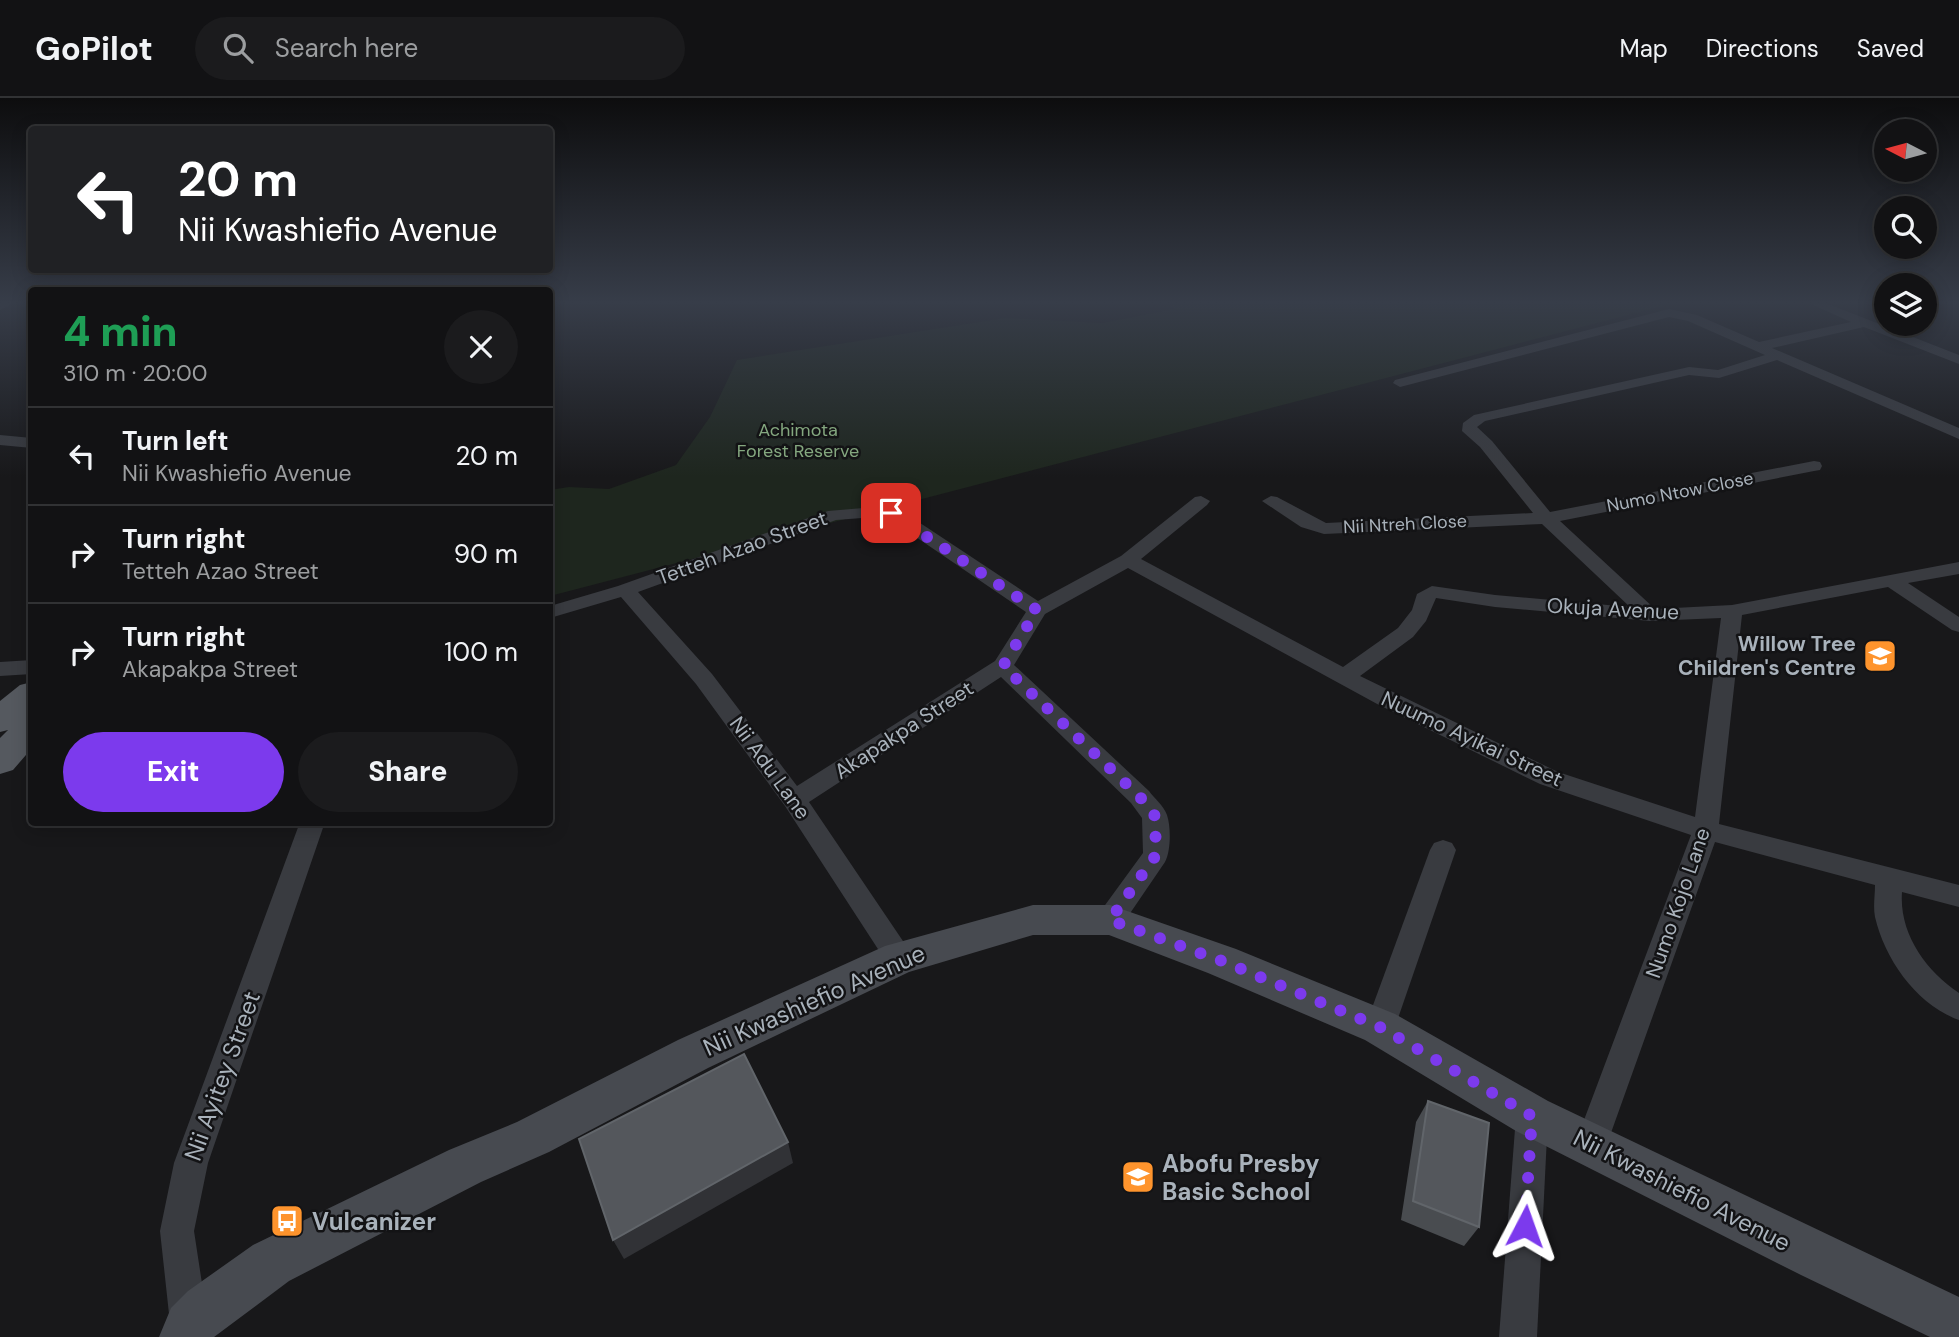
<!DOCTYPE html>
<meta charset="utf-8">
<style>
:root{--surface:#121214;--page:#1b1b1d;--text:#f1f3f6;--muted:#9c9ea0;--line:#313234;--accent:#7c3aed}
body{margin:0;font-family:"DM Sans",sans-serif;background:var(--page);color:var(--text);height:100vh;display:flex;flex-direction:column;font-size:26px;white-space:nowrap}
*{box-sizing:border-box;margin:0}
p{font-size:23px;color:var(--muted)}
.icon{flex:none;width:38px;height:38px;fill:none;stroke:currentColor;stroke-width:2;stroke-linecap:round;stroke-linejoin:round}
.map{position:relative;flex:1;overflow:hidden}
.details{position:absolute;left:28px;top:189px;width:525px;height:539px;display:flex;flex-direction:column;background:var(--surface);border-radius:7px;box-shadow:0 4px 18px #0003,0 0 0 2px var(--line)}
.details>*{flex:none}
.top-card{position:absolute;left:28px;top:28px;width:525px;height:147px;border-radius:7px;box-shadow:0 4px 18px #0003,0 0 0 2px var(--line);background:#202124;color:#fff;overflow:hidden}
.needle{width:46px;rotate:276deg}
.tools{position:absolute;left:1874px;top:21px;display:grid;gap:14px}
.tools a{display:grid;place-items:center;width:63px;height:63px;border-radius:50%;background:var(--surface);box-shadow:0 4px 18px #0003,0 0 0 2px var(--line);font-size:35px}
.pin{position:absolute;display:grid;place-items:center;width:60px;height:60px;color:#fff;margin:-30px;border-radius:14px;box-shadow:0 4px 10px #0006}
.me{position:absolute;width:77px;margin:-38px;rotate:4deg;stroke-linejoin:round;filter:drop-shadow(0 0 5px #0008)}
.turn{display:flex;align-items:center;gap:24px;height:147px;padding:0 35px;font-size:32px}
.turn .icon{width:91px;height:91px;stroke-width:2.5}
.turn b{display:block;font-size:49px;line-height:60px}
.round{display:grid;place-items:center;flex:none;width:74px;height:74px;border-radius:37px;background:var(--page)}
.headline{display:flex;align-items:center;justify-content:space-between;height:119px;padding:0 35px}
h1{font-size:42px;font-weight:800;line-height:52px;color:#1e9e55}
.primary-button{display:flex;gap:14px;margin-top:auto;padding:14px 35px}
.primary-button a{flex:1;height:80px;border-radius:42px;background:var(--accent);color:#fff;font-size:28px;font-weight:800;line-height:80px;text-align:center}
.primary-button a+a{background:var(--page);color:var(--text)}
ul{padding:0;list-style:none}
li{display:flex;align-items:center;gap:21px;height:98px;padding:0 35px;border-top:2px solid var(--line)}
li div{flex:1}
li b{display:block;font-size:26px}
li em{font-style:normal}
header{display:flex;align-items:center;gap:42px;box-sizing:border-box;height:98px;padding:0 35px;background:var(--surface);border-bottom:2px solid var(--line)}
header strong{font-size:33px}
nav{display:flex;gap:38px;margin-inline-start:auto;font-size:24px}
.search{width:490px;height:63px;background:var(--page);display:flex;align-items:center;gap:18px;box-sizing:border-box;padding:0 24px;border-radius:38px;color:var(--muted);font-size:26px}
.map>svg:first-child{display:block}
.green{fill:#1e261e}
.lines{fill:none;stroke-linecap:round;stroke-linejoin:round}
.street{fill:#393b40;fill-rule:evenodd}
.secondary{fill:#474a50;fill-rule:evenodd}
.primary{fill:#55595f;fill-rule:evenodd}
.wall{fill:#494c50}
.shaded-wall{fill:#313236}
.building{fill:#54575c;stroke:#61656a;stroke-width:2}
.route{stroke:#7c3aed;stroke-width:12;stroke-dasharray:0 21.6}
.labels{text-anchor:middle;dominant-baseline:central;stroke-width:5;stroke-linejoin:round;paint-order:stroke}
.far-park-label{font-size:18px;fill:#84a77f;stroke:#131315}
.far-street-label{font-size:18px;fill:#a9b2bb;stroke:#131315}
.street-label{font-size:21px;fill:#a9b2bb;stroke:#131315}
.poi-label{font-size:21px;font-weight:bold;fill:#a9b2bb;stroke:#131315;text-anchor:end}
.near-street-label{font-size:24px;fill:#a9b2bb;stroke:#131315}
.near-poi-label{font-size:24px;font-weight:bold;fill:#a9b2bb;stroke:#131315;text-anchor:start}
</style>
<header>
<strong>GoPilot</strong>
<div class="search"><svg class="icon" aria-label="search" viewBox="0 0 24 24"><circle cx="10" cy="10" r="6"/><path d="M15 15l6 6"/></svg>Search here</div>
<nav><a>Map</a><a>Directions</a><a>Saved</a></nav>
</header>
<div class="map">
<svg width="1959" height="1239" viewBox="0 0 1959 1239">
<rect width="100%" height="100%" fill="#18181a"/>
<path class="green" d="M1167,206H1670L550,498V392L569,389L609,391L676,367L710,319L737,262L1005,220L1103,225L1174,211Z"/>
<g class="lines">
<g class="street">
<path d="M0,206H12L0,212Z"/>
<path d="M1811,206H1828L1959,257V266L1864,229L1772,250L1959,330V341L1777,262L1719,280L1689,277L1485,323L1477,329L1492,343L1550,414L1814,363L1820,364L1822,368L1820,372L1814,373L1560,423L1655,511L1732,507L1959,464V476L1908,485L1959,519V534L1952,532L1888,489L1742,517L1719,726L1959,787V809L1902,794C1899,835 1925,872 1959,895V922C1917,907 1885,862 1875,819C1873,809 1875,797 1875,787L1715,744L1607,1046L1603,1057L1591,1062L1579,1057L1575,1046L1691,737L1540,686L1379,607L1128,470L1045,516L1014,567L1149,693C1154,700 1164,708 1167,717C1171,729 1171,753 1165,764L1120,830L1110,833L1100,830L1096,822L1100,814L1143,755L1142,720L1131,705L1001,579L809,704L909,852L913,860L909,868L899,872L889,868L785,708L696,586L621,499L550,520V508L618,488L828,413L875,409L902,413L1038,503L1121,458L1195,399L1201,398L1210,403L1207,407L1141,461L1343,569L1398,530L1412,512L1417,496L1432,488L1495,497L1630,509L1542,426L1324,436L1301,429L1262,403L1271,398L1277,399L1326,425L1533,415L1480,349L1462,333L1463,325L1474,317L1689,269L1718,272L1765,257L1688,223L1669,219L1400,289L1393,285L1395,282L1669,211L1697,217L1759,244L1851,224ZM875,419L891,422L1026,514L995,563L797,688L712,576L638,494L836,422ZM1436,500L1495,509L1650,523L1721,520L1695,719L1558,674L1360,578L1413,539L1426,523Z"/>
<path d="M0,337L32,340V350L0,347Z"/>
<path d="M32,562V576L0,578V564Z"/>
<path d="M300,724H325L208,1065L194,1133L208,1225L202,1238L178,1239L170,1225L160,1133L174,1065Z"/>
<path d="M1443,742L1452,745L1456,752L1395,929L1391,938L1380,942L1369,938L1365,929L1430,752L1434,745Z"/>
<path d="M1532,1003L1543,1007L1548,1018L1537,1239H1499L1516,1018L1521,1007Z"/>
</g>
<path class="secondary" d="M1033,807H1110L1236,851L1395,916L1548,1003L1959,1199V1239H1930L1801,1177L1516,1033L1365,942L1208,875L1109,837H1033L909,874L708,970L549,1054L481,1084L289,1183L214,1239H159L171,1210L188,1193L253,1147L449,1052L517,1024L678,942L885,848Z"/>
<path class="primary" d="M32,584V614L29,616L32,615V650L13,672L0,676V640L8,632L0,634V603L20,587Z"/>
</g>
<path class="wall" d="M1428,1003L1479,1129L1464,1148L1401,1122L1416,1024Z"/>
<path class="shaded-wall" d="M788,1044L793,1065L624,1161L613,1142Z"/>
<g class="building">
<path d="M744,956L788,1044L613,1142L579,1041Z"/>
<path d="M1428,1003L1489,1025L1479,1129L1413,1103Z"/>
</g>
<linearGradient id="sky" x2="0" y2="1"><stop stop-color="#0d0d0e"/><stop offset="0.54" stop-color="#373d49"/><stop offset="1" stop-color="#373d49" stop-opacity="0"/></linearGradient>
<rect width="1959" height="379" fill="url(#sky)"/>
<g class="lines">
<path class="route" d="M891,415L1037,512L1003,568L1140,699L1155,718L1156,757L1110,822L1222,863L1380,929L1532,1018L1525,1128"/>
</g>
<defs>
<symbol id="school-square" viewBox="-11 -11 22 22"><rect x="-9" y="-9" width="18" height="18" rx="4" fill="#fe942d" stroke="#131315"/><path d="M0-5L7-2L0 1L-7-2ZM-4 1L0 2.5L4 1V4Q0 6-4 4Z" fill="#fff"/></symbol>
<symbol id="bus-square" viewBox="-11 -11 22 22"><rect x="-9" y="-9" width="18" height="18" rx="4" fill="#fe942d" stroke="#131315"/><path d="M-5-6H5V4H4V6H2V4H-2V6H-4V4H-5ZM-3.5-4V0h7V-4ZM-3.5 1.2v1.5H-2V1.2ZM2 1.2v1.5H3.5V1.2Z" fill="#fff"/></symbol>
</defs>
<g fill-rule="evenodd">
<use href="#school-square" x="1861" y="539" width="38" height="38"/>
<use href="#school-square" x="1119" y="1060" width="38" height="38"/>
<use href="#bus-square" x="268" y="1104" width="38" height="38"/>
</g>
<g class="labels">
<g class="far-park-label">
<text x="798" y="332">Achimota<tspan x="798" dy="21">Forest Reserve</tspan></text>
</g>
<g class="far-street-label">
<text transform="translate(1680 394) rotate(-11)">Numo Ntow Close</text>
<text transform="translate(1405 426) rotate(-3)">Nii Ntreh Close</text>
</g>
<g class="street-label">
<text transform="translate(742 450) rotate(-20)">Tetteh Azao Street</text>
<text transform="translate(1613 511) rotate(3)">Okuja Avenue</text>
<text transform="translate(904 632) rotate(-33)">Akapakpa Street</text>
<text transform="translate(1472 641) rotate(25)">Nuumo Ayikai Street</text>
<text transform="translate(770 670) rotate(54)">Nii Adu Lane</text>
<text transform="translate(1678 805) rotate(-71)">Numo Kojo Lane</text>
</g>
<g class="poi-label">
<text x="1856" y="546">Willow Tree<tspan x="1856" dy="24">Children's Centre</tspan></text>
</g>
<g class="near-street-label">
<text transform="translate(814 902) rotate(-24)">Nii Kwashiefio Avenue</text>
<text transform="translate(222 978) rotate(-70)">Nii Ayitey Street</text>
<text transform="translate(1682 1092) rotate(27)">Nii Kwashiefio Avenue</text>
</g>
<g class="near-poi-label">
<text x="1162" y="1065">Abofu Presby<tspan x="1162" dy="28">Basic School</tspan></text>
<text x="312" y="1123">Vulcanizer</text>
</g>
</g>
</svg>
<div class="tools">
<a><svg class="needle" viewBox="-14 -14 28 28"><path d="M0-13l5 13h-10z" fill="#e53935"/><path d="M0 13l5-13h-10z" fill="#9c9ea0"/></svg></a>
<a><svg class="icon" aria-label="search" viewBox="0 0 24 24"><circle cx="10" cy="10" r="6"/><path d="M15 15l6 6"/></svg></a>
<a><svg class="icon" aria-label="layers" viewBox="0 0 24 24"><path d="M12 4l9 5-9 5-9-5zM3 14l9 5 9-5"/></svg></a>
</div>
<div class="pin" style="left:891px;top:415px;background:#d93025"><svg class="icon" aria-label="arrive" viewBox="0 0 24 24"><path d="M6 21V4h12l-3 4 3 4H6"/></svg></div>
<svg class="me" style="left:1525px;top:1128px" viewBox="-20 -20 40 40"><path d="M0-17L14 15 0 8-14 15z" fill="#7c3aed" stroke="#fff" stroke-width="4"/></svg>
<div class="top-card">
<div class="turn"><svg class="icon" aria-label="left" viewBox="0 0 24 24"><path d="M17 20v-9H6M10 6l-5 5 5 5"/></svg><div><b>20 m</b>Nii Kwashiefio Avenue</div></div>
</div>
<section class="details">
<div class="headline"><div><h1>4 min</h1><p>310 m · 20:00</p></div><a class="round"><svg class="icon" aria-label="close" viewBox="0 0 24 24"><path d="M6 6l12 12M18 6L6 18"/></svg></a></div>
<ul>
<li><svg class="icon" aria-label="left" viewBox="0 0 24 24"><path d="M17 20v-9H6M10 6l-5 5 5 5"/></svg><div><b>Turn left</b><p>Nii Kwashiefio Avenue</p></div><em>20 m</em></li>
<li><svg class="icon" aria-label="right" viewBox="0 0 24 24"><path d="M7 20v-9h11M14 6l5 5-5 5"/></svg><div><b>Turn right</b><p>Tetteh Azao Street</p></div><em>90 m</em></li>
<li><svg class="icon" aria-label="right" viewBox="0 0 24 24"><path d="M7 20v-9h11M14 6l5 5-5 5"/></svg><div><b>Turn right</b><p>Akapakpa Street</p></div><em>100 m</em></li>
</ul>
<div class="primary-button"><a>Exit</a><a>Share</a></div>
</section>
</div>
